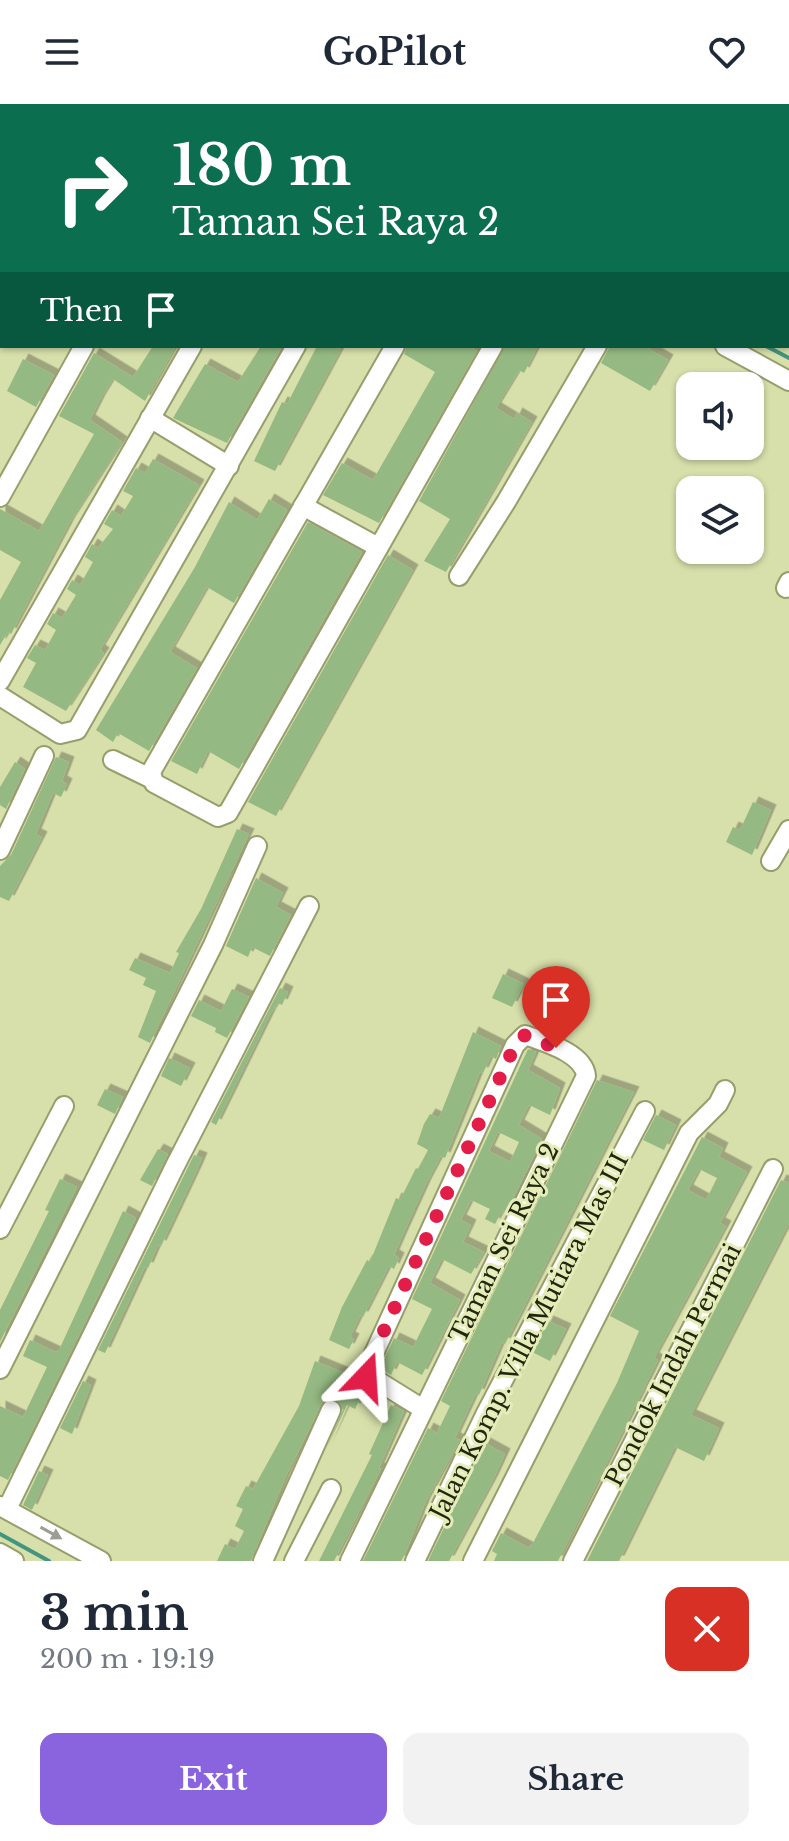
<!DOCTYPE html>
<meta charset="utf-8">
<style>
:root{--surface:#fff;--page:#f2f2f3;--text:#1f2937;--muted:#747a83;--accent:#8a63de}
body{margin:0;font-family:"Libre Baskerville",serif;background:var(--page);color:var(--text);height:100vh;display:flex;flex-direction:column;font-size:30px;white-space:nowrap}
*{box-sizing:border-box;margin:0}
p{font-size:26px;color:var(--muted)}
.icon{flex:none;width:44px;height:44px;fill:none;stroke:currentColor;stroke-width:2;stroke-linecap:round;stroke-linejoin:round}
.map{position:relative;height:1457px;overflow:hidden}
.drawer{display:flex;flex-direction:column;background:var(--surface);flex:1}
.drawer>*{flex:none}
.guide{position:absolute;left:0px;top:0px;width:790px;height:244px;box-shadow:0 2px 6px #0004;background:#0b6e4f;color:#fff;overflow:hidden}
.controls{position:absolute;left:676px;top:268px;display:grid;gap:16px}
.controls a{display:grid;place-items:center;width:88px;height:88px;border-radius:16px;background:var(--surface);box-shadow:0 2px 6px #0004;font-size:40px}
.pin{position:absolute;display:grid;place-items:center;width:68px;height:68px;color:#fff;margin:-82px -34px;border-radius:50% 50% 50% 0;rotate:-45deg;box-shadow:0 0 8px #0007}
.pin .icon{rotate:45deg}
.me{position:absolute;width:88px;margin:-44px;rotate:20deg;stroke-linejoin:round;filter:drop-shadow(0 0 6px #0008)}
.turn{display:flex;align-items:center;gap:28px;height:168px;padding:0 40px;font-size:36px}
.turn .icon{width:104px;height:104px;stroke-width:2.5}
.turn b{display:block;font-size:56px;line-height:68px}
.then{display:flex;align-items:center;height:76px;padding:0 40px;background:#0003;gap:16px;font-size:30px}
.round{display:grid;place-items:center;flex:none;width:84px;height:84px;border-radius:16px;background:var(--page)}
.head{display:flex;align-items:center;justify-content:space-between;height:136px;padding:0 40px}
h1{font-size:48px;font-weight:700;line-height:60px}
.primary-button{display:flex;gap:16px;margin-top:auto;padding:16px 40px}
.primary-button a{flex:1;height:92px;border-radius:16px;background:var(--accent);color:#fff;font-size:32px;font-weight:700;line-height:92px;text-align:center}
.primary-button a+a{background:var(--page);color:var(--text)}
header{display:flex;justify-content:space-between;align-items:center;height:104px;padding:0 40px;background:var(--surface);font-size:36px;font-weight:700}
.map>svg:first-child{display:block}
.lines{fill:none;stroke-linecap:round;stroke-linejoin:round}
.stream{stroke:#439580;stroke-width:4}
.building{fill:#95b982;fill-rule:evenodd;filter:url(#shadow)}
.minor-casing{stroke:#979e6c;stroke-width:22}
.minor{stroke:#fff;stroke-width:18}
.oneway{fill:#9c9d93}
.route{stroke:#e11d48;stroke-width:14;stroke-dasharray:0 25.2}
.labels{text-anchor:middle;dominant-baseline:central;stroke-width:6;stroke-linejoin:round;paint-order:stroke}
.street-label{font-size:24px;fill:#222510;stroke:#e4ecb7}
</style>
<header><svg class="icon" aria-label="menu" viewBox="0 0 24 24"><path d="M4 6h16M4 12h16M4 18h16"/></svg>GoPilot<svg class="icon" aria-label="heart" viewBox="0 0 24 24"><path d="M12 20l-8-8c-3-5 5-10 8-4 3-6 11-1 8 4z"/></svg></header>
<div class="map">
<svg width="789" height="1457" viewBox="0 0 789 1457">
<defs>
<filter id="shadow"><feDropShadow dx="5.5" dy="-5.5" stdDeviation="0" flood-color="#0004"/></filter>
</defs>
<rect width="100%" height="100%" fill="#d7dfaa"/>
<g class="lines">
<g class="stream">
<path d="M305,0L309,2"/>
<path d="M766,242L789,254"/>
<path d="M0,1430L49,1457"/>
</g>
</g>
<g class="building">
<path d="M153,242H176L145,297L113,275L100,296L90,316L122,338L70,418L11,530L8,528L0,541V496L21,458L0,446V405L39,427L94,330L59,312L94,249L133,273Z"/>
<path d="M261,242L281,244L227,339L173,314L205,260L238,278Z"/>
<path d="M317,242L341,245L275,367L254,357L282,298L287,300Z"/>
<path d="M407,242H468L477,247L379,419L323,391L342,359L373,376L435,268L404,250Z"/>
<path d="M505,242H538L524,269L519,266L496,304L514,315L517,309L532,318L446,468L424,457L450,415L419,397Z"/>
<path d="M610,242H644L668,256L650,287L601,259Z"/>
<path d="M23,255L54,271L36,303L7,287Z"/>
<path d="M153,355L199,381L100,546L104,549L66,607L23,583L36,559L27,554L35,541L45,546L56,526L47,520L53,509L62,514L76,491L67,485L72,476L80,481L93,458L85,453L92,440L98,444L113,425L104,420L112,406L121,412L133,392L123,387L136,364L145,369Z"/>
<path d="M269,395L287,406L234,499L207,483L170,548L197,564L149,647L118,629L113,638L96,626L195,463L229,398L257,416Z"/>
<path d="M308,418L362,448L239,665L208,647L197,670L171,657Z"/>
<path d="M388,451L413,466L276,712L248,698Z"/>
<path d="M56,653L69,658L62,677L67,680L61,693L53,689L36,730L42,733L9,797L0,793V762L11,751Z"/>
<path d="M15,658L25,665L6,705L0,701V683Z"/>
<path d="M753,698L771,706L752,751L726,738L733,723L740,726Z"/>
<path d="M237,725L249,730L150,939L138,933L156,887L143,881L146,874L129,866L135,854L170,869L179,849L176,848L201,805Z"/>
<path d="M256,774L283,789L276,803L291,811L270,852L252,843L248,853L226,842Z"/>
<path d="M503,870L524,880L512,903L492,894Z"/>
<path d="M280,884L288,888L282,901L278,899L271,909L216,1021L211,1018Z"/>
<path d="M232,885L249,893L227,934L215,928L216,924L191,912L199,896L221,907Z"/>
<path d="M473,928L501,942L496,955L491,952L483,969L480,968L445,1054L441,1052L426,1080L401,1135L394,1151L399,1154L394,1165L389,1162L363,1213L360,1212L350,1233L354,1235L349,1245L329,1236L342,1203L367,1156L370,1158L396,1094L400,1096L416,1064L418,1065L428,1046L417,1040L424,1020L430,1010L439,1014Z"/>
<path d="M528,945L536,948L528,966L560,984L550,1011L529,1001L519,1021L542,1035L506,1109L502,1107L495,1120L485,1115L490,1105L471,1096L461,1116L471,1121L463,1138L484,1148L471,1170L442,1155L430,1179L460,1196L422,1271L397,1258L391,1271L380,1264L394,1234L413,1243L432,1205L412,1195ZM498,1028L519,1038L510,1058L489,1047Z"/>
<path d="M169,954L190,964L181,982L161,972Z"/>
<path d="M597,976L634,988L505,1240L502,1238L479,1291L476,1289L455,1334L460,1336L425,1399L405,1450L401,1457H363L428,1324L437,1329L450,1302L441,1297Z"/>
<path d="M105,985L123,993L115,1010L97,1001Z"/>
<path d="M656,1011L676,1021L664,1046L643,1036Z"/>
<path d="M702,1033L723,1044L719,1053L747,1068L720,1119L726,1122L654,1254L658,1256L558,1457H494L497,1450L492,1447L501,1429L529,1444L533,1439L617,1279L639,1227L610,1212ZM699,1065L717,1074L706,1096L688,1086Z"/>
<path d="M158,1045L168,1050L152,1082L140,1076Z"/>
<path d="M194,1051L202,1054L197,1066L161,1142L158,1141L148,1164L145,1163L105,1249L98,1246Z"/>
<path d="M60,1075L77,1083L0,1238V1206L49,1107L45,1106Z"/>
<path d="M781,1076L789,1079V1119L691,1311L719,1324L704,1357L675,1343L619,1457H587Z"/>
<path d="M123,1107L136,1114L8,1376L0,1372V1302L23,1313L47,1263L23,1252L30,1236L56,1248L59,1246Z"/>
<path d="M548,1217L566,1225L550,1257L532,1248Z"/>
<path d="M315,1257L354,1273L365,1283L355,1305L347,1301L326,1346L343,1306L335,1295L323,1297L285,1374L251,1457H217L225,1440L235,1445L244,1427L235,1422L243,1405L236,1402L246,1382L253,1385L299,1302Z"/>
<path d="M83,1277L91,1281L72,1330L60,1324Z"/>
<path d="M391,1301L404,1307L379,1364L381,1365L334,1457H319L372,1351L369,1350Z"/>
<path d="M485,1339L505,1350L493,1376L449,1457H428Z"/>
<path d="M39,1367L48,1371L32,1406L23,1401Z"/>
</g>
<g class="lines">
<defs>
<g id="minor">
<path d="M262,0L265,2"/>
<path d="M20,2L21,0"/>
<path d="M125,2L126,0"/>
<path d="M218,2L219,0"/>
<path d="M0,40L2,36"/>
<path d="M395,242L151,668L154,679L218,713L228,709L493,242"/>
<path d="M725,242L789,277"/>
<path d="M150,314L229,362"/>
<path d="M0,393L84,242"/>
<path d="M303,402L378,443"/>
<path d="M459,472L506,398L597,242"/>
<path d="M786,484L789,478"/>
<path d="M0,577L192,242"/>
<path d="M0,592L60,630L77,626L296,242"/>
<path d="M113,656L150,674"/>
<path d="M0,746L44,652"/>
<path d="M771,757L789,726"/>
<path d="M0,1125L64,1002"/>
<path d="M0,1265L213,841L257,742"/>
<path d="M0,1402L101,1457"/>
<path d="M7,1405L175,1062L309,802"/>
<path d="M0,1449L14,1457"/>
<path d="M263,1457L331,1306"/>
<path d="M294,1457L331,1385"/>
<path d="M350,1457L586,972C584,949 544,938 525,931L515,941L365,1269L423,1305"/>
<path d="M415,1457L486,1309L645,1007"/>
<path d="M473,1457L689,1029L718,1000L725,986"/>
<path d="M573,1457L773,1065"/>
</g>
</defs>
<use href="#minor" class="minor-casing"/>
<use href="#minor" class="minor"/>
</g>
<defs><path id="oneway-solid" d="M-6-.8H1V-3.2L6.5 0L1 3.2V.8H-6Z" transform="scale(2)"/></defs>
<use class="oneway" href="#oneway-solid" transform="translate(51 1429) rotate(29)"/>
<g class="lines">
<path class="route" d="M366,1273V1266L515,941L525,931L556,944"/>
</g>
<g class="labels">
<g class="street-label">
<text transform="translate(504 1139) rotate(-64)">Taman Sei Raya 2</text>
<text transform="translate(529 1232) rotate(-63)">Jalan Komp. Villa Mutiara Mas III</text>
<text transform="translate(673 1261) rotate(-63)">Pondok Indah Permai</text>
</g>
</g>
</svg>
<div class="controls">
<a><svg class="icon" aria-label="sound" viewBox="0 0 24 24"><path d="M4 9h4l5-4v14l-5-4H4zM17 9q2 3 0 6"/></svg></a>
<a><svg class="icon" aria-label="layers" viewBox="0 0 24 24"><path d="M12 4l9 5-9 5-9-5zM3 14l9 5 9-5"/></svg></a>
</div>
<div class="pin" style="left:556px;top:944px;background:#d93025"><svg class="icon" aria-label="arrive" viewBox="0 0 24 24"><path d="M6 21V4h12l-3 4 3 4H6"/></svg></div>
<svg class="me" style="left:366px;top:1273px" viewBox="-20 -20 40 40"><path d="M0-17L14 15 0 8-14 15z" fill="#e11d48" stroke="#fff" stroke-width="4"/></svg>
<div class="guide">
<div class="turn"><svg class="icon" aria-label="right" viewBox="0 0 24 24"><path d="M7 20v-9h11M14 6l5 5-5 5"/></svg><div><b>180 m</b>Taman Sei Raya 2</div></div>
<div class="then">Then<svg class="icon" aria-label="arrive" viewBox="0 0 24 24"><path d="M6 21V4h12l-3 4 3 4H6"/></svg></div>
</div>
</div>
<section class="drawer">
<div class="head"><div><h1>3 min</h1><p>200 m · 19:19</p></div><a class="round" style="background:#d93025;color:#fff"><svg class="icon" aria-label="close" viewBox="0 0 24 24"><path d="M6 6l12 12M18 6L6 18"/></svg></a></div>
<div class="primary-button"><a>Exit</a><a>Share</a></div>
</section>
